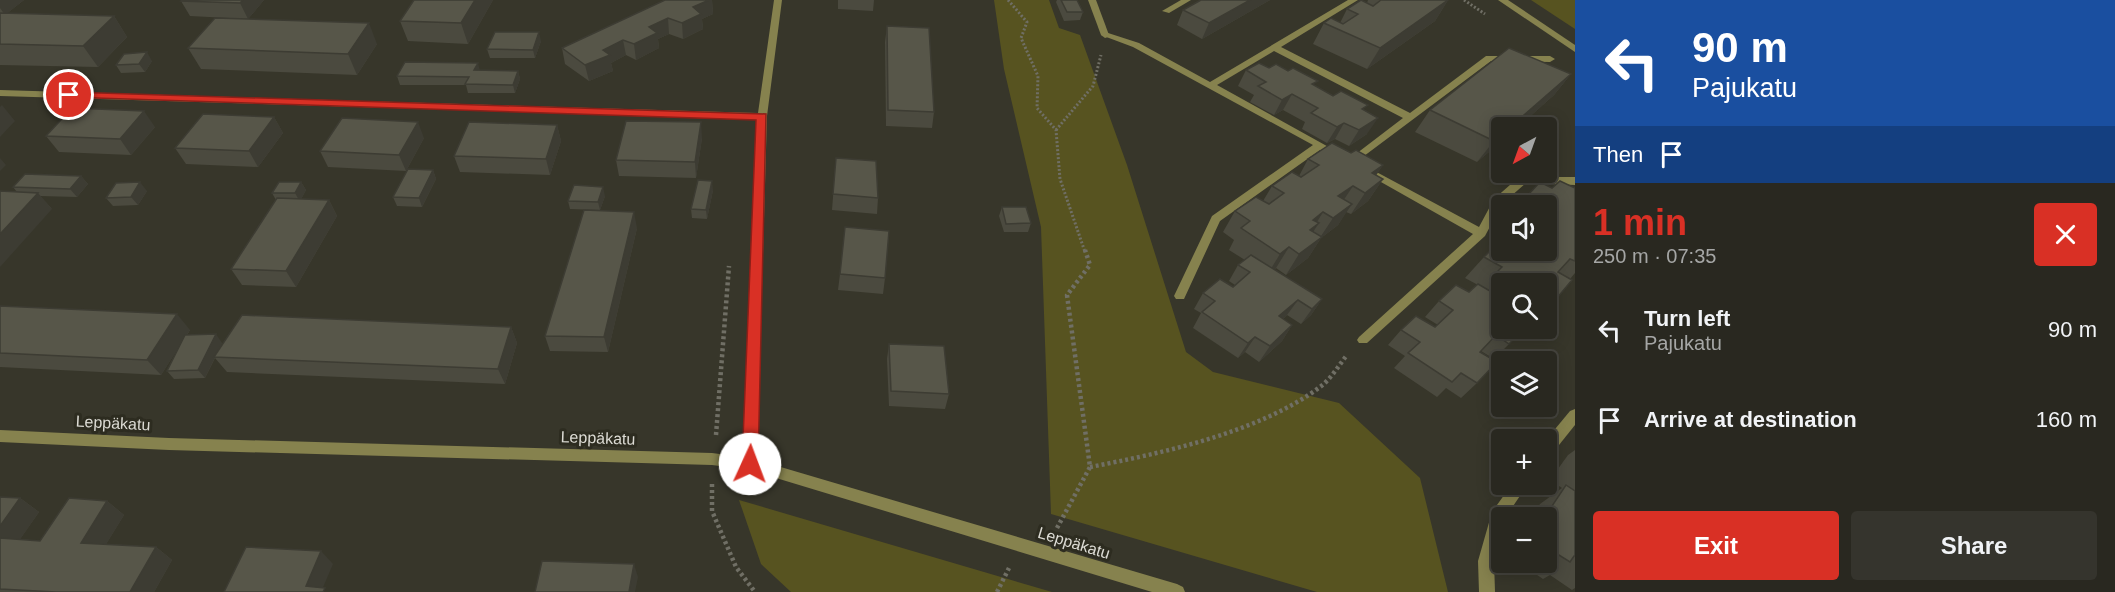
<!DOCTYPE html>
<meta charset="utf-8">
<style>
:root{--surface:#292820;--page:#35342d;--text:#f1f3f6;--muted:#a5a6a5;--line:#45443e;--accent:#d93025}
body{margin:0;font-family:Helvetica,sans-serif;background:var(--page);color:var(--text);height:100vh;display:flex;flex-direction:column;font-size:22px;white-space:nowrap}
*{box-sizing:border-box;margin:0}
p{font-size:20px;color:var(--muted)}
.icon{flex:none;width:33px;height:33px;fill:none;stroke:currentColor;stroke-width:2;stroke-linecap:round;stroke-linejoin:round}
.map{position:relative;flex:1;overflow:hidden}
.sheet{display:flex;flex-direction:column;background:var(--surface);width:540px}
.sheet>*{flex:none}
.top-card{background:#1a4fa0;color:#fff;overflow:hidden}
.needle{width:39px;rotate:221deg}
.fabs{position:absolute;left:1491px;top:117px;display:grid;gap:12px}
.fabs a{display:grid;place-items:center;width:66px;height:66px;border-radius:6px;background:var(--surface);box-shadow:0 3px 15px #0003,0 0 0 2px var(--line);font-size:30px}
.pin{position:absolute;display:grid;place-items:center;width:51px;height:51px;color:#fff;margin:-26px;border:3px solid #fff;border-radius:50%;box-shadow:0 2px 6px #0007}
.me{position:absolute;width:66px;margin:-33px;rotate:2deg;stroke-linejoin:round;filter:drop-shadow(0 0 4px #0008)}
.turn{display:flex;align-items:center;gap:21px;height:126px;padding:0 18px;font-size:27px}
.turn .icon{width:78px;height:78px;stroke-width:2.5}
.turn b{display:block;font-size:42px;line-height:51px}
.then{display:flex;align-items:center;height:57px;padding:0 18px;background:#0003;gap:12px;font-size:22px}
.round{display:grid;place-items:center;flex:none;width:63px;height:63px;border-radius:6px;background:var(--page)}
.headline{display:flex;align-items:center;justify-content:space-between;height:102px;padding:0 18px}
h1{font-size:36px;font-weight:800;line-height:45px;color:var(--accent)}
.cta{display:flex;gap:12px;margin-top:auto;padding:12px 18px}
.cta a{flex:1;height:69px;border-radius:6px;background:var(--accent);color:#fff;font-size:24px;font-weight:800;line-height:69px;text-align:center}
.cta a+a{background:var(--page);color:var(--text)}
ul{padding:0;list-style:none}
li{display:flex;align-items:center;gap:18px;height:90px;padding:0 18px}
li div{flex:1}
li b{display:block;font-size:22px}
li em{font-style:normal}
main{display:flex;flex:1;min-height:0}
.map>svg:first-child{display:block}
.green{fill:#575320}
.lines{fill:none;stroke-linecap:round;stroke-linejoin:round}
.path-far1{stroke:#706f65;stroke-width:3;stroke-dasharray:2 2;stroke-linecap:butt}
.path{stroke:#706f65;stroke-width:4.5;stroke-dasharray:3 3;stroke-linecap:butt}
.lane{fill:#86824e;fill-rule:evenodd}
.street{fill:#86824e;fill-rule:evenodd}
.wall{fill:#4b4a3f}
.shaded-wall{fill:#3d3c33}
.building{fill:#575649;stroke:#3d3c33;stroke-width:1.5}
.route{fill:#d93025;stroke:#8d1f18;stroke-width:1.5}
.labels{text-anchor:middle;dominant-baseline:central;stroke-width:6;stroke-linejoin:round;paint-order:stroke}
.street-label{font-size:16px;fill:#dcdbd4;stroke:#2d2c20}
</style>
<main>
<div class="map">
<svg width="1575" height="592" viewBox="0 0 1575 592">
<rect width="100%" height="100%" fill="#37362a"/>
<g class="green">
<path d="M994,0H1049L1059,28L1080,35L1127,165L1186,352L1213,372L1339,403L1420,478L1448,592H1317L1051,514L1041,227L1004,69Z"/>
<path d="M1531,0H1575V29Z"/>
<path d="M739,500L1052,592H791L761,564Z"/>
</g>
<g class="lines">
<g class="path-far1">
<path d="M1008,0L1027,22L1021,38L1038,76L1037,108L1056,130L1060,179L1085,252"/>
<path d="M1464,0L1485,14"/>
<path d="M1056,130L1093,86L1101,55"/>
</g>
<g class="path">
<path d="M716,435L729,266"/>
<path d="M1090,467C1163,453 1260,432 1320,387C1331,379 1339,365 1347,355"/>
<path d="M712,484V511L736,567L755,592"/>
<path d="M1057,528L1090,467L1067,295L1090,265L1085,250"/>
<path d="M997,592L1009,568"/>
</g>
<g class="lane">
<path d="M1181,0H1191L1169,13L1162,11Z"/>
<path d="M1348,0H1358L1281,47L1410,113L1486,56H1550L1555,59L1550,62L1491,61L1352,165L1347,162L1348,160L1403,118L1274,51L1217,85L1343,155L1338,158L1320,150L1220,221L1184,299H1176L1174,296L1212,216L1313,145L1133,47L1101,35L1105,32L1139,43L1210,82Z"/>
<path d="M1369,168L1479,227L1494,199L1519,177H1575V185L1526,183L1502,204L1485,236L1367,343H1359L1357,340L1359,337L1473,234L1365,173L1364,171L1365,169Z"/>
<path d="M1575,409V425L1551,455L1546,457V440L1570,411Z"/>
<path d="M1512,484H1528L1505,518H1502V531L1494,561L1495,592H1479L1478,561L1492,512Z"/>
</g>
<g class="street">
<path d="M774,0H782L767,116L757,460L1177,584L1183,587L1185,592H1152L750,470L712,465L169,450L0,442V430L169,438L712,453L743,457L757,119L0,96V90L758,113Z"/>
<path d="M1088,0H1096L1109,35L1108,37L1105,38L1101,35Z"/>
<path d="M1498,0H1508L1575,45V52Z"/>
</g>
</g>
<g class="wall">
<path d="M0,0H24L6,14L114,16L127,37L98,67L0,65Z"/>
<path d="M264,0L248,19L190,16L181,1Z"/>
<path d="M493,0L468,44L408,41L400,21Z"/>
<path d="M665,0H712L713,14L702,19L703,29L683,39L669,34L658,39L659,48L636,60L626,55L611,63L613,71L589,81L565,64L562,48Z"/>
<path d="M838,0H874L873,11L838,9Z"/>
<path d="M1057,0H1077L1083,12L1080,20L1064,21L1056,2Z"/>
<path d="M1201,0H1270L1202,39L1177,25L1183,10Z"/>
<path d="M1368,0H1448L1435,21L1367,69L1313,44L1324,23H1340L1347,9L1367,3Z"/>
<path d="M887,26L934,112L932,128L886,126L885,42Z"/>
<path d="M541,41L535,58H490L487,49Z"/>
<path d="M377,44L357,75L201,69L188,48Z"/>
<path d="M152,61L145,72L121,73L116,65Z"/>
<path d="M1269,68L1315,86L1364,111L1367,134L1349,146L1335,139L1327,143L1302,129L1305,122L1283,110L1274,115L1250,102L1254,95L1238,86L1246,70Z"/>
<path d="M480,70L518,71L520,79L515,93H468L466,85H400L397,76Z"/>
<path d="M1571,74L1554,95L1517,128H1502V141L1477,162L1415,132L1430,110Z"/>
<path d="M274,117L283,133L258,167L186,164L175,148Z"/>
<path d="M557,125L561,141L550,175L460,172L454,156Z"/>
<path d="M155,127L131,155L59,152L46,136Z"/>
<path d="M424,138L406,171L328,167L320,151Z"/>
<path d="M702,138L696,178L619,176L616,160Z"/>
<path d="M1351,153L1383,165L1376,175L1383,179L1368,201L1351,214L1346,212L1338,225L1321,238L1308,258L1286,275L1276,268L1274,270L1322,299L1311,315L1301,324L1287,315L1283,319L1292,325L1282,341L1259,362L1245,352L1238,358L1193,328L1201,313L1194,309L1203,293L1233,287L1235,285L1229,281L1238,265L1245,260L1229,250L1234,240L1223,232L1235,211L1263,201L1272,186L1299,176L1308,159Z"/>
<path d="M836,158L878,198L877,214L832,210Z"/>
<path d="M433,170L436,179L422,207L397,206L393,197Z"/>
<path d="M81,176L88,184L77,197L40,196L52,209L17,192L13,187Z"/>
<path d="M301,182L306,190L301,199L329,200L337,216L296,287L242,285L231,269L276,200L272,193Z"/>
<path d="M1552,188H1575V273L1570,279L1557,298L1546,308V284H1502V328L1509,344L1494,359L1481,351L1477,383L1461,398L1446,388L1437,397L1394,368L1405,356L1388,345L1401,330L1435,327L1438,325L1425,317L1439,301L1469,292L1478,285L1465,278L1484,257L1502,241V250H1546V206H1518L1528,195Z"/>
<path d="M713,190L707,219L692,218L691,209Z"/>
<path d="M147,191L138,205L113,206L106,198Z"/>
<path d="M605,196L600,210L570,209L568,201Z"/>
<path d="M1002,207L1031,223L1028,232H1004L999,216Z"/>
<path d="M637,228L608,352L550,351L545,336Z"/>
<path d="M840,274L885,278L883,294L838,290Z"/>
<path d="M0,306L190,330L187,335L222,343L218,352L511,327L517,343L505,384L227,372L215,358L205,378L174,379L167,371L180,345L161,375L0,367Z"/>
<path d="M889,344L949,394L945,409L889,406L887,359Z"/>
<path d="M1575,450V588L1572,590L1550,575L1543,579L1518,562H1546V518H1530L1540,504L1562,488L1550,480L1568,455Z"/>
<path d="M0,497L20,498L39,512L20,539L40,541L107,501L124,515L106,544L156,547L172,560L154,592H0Z"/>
</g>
<g class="shaded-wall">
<path d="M0,0H24L5,15L0,8Z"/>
<path d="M243,0H264L248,19L240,3Z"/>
<path d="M475,0H493L468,44L461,23Z"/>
<path d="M709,0H712L713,14L702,19L703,29L683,39L682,23L693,7Z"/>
<path d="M1250,0H1270L1202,39L1209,23Z"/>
<path d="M1448,0L1435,21L1367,69L1380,48Z"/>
<path d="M114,16L127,37L98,67L83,46Z"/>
<path d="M668,18L669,34L658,39L659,48L636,60L634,44L649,27Z"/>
<path d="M369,23L377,44L357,75L348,54Z"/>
<path d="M539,32L541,41L535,58L533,50Z"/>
<path d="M623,40L626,55L611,63L613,71L589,81L585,65L603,50Z"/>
<path d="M147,52L152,61L145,72L139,64Z"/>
<path d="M478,63L480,71L474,70Z"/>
<path d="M518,71L520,79L515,93L513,85Z"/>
<path d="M1571,74L1554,95L1517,128H1509Z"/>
<path d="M1292,94L1283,110L1274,115L1282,100Z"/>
<path d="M2,105L15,121L0,137V107Z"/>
<path d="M144,111L155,127L131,155L120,139Z"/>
<path d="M274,117L283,133L258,167L249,151Z"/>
<path d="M1378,118L1367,134L1349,146L1359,130Z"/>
<path d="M418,122L424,138L406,171L399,155Z"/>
<path d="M701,122L702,138L696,178L695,162Z"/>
<path d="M1344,123L1335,139L1327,143L1337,127Z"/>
<path d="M557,125L561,141L550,175L546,159Z"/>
<path d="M1502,134V141L1477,162L1494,141Z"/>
<path d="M0,158L6,165L0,171Z"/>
<path d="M1383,165L1369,186L1372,173Z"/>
<path d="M433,170L436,179L422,207L419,198Z"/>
<path d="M81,176L88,184L77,197L70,189Z"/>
<path d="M1383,179L1368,201L1351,214L1365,193Z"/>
<path d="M712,181L713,190L707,219L706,210Z"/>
<path d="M140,182L147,191L138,205L131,197Z"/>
<path d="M301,182L306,190L300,202L295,193Z"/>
<path d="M1353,186L1339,207L1338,196Z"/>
<path d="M603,187L605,196L600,210L598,202Z"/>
<path d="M38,193L52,209L0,267V234Z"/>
<path d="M329,200L337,216L296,287L286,271Z"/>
<path d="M1352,204L1338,225L1321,238L1308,258L1286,275L1299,254L1319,239L1333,218Z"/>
<path d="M634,212L637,228L608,352L604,337Z"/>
<path d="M1323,212L1314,227L1319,223L1305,244L1313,220Z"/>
<path d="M1289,247L1276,268L1267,275L1280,254Z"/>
<path d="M1322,299L1311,315L1301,324L1312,309Z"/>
<path d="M1298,300L1287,315L1269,332L1279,316Z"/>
<path d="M177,314L190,330L161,375L147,360Z"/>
<path d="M1292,325L1282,341L1259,362L1270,346Z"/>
<path d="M511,327L517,343L505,384L498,369Z"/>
<path d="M216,334L222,343L205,378L198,370Z"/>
<path d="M1255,337L1245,352L1238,358L1248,343Z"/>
<path d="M20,498L39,512L12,551L0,543V526Z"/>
<path d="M107,501L124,515L99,556L81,543Z"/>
<path d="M156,547L172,560L154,592H130Z"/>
<path d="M321,551L333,564L321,592L306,586Z"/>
<path d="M634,564L638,577L635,592H629Z"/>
</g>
<g class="building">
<path d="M182,0H243L240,3L181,1Z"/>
<path d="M414,0H475L461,23L400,21Z"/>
<path d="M665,0H709L693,7L701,14L682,23L668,18L649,27L657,33L634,44L623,40L603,50L610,55L585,65L562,48Z"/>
<path d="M1061,0H1077L1083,12H1067Z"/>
<path d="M1201,0H1250L1209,23L1183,10Z"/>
<path d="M1361,0L1373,6L1381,0H1448L1380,48L1324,23L1331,18L1343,24L1358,14L1347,9Z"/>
<path d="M0,13L114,16L83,46L0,44Z"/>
<path d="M215,18L369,23L348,54L188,48Z"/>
<path d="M887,26L929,28L934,112L888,110Z"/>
<path d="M495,32H539L533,50L487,49Z"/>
<path d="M1509,48L1571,74L1509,128H1502V134L1494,141L1430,110Z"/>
<path d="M147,52L139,64L116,65L124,54Z"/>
<path d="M405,62L478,63L474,70L518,71L513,85L465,84L469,77L397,76Z"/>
<path d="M1259,63L1269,68L1276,64L1288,71L1293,68L1318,81L1312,84L1333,96L1341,91L1368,105L1362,109L1378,118L1359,130L1344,123L1337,127L1311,113L1318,108L1292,94L1282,100L1258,86L1266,82L1246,70Z"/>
<path d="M72,108L144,111L120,139L46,136Z"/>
<path d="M203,114L274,117L249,151L175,148Z"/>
<path d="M342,118L418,122L399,155L320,151Z"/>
<path d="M626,121L701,122L695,162L616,160Z"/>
<path d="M469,122L557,125L546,159L454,156Z"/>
<path d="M1332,143L1351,153L1356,150L1383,165L1372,173L1383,179L1365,193L1353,186L1338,196L1352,204L1333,218L1323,212L1313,220L1319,223L1310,230L1322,237L1299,254L1289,247L1280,254L1241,228L1250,221L1235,211L1256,197L1269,204L1284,193L1272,186L1292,172L1301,177L1319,165L1308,159Z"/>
<path d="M836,158L876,161L878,198L833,194Z"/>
<path d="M408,169L433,170L419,198L393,197Z"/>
<path d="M25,174L81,176L70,189L13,187Z"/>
<path d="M698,180L712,181L706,210L691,209Z"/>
<path d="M1560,181L1575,188V261L1570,259L1558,272L1572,280L1557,298L1546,292V284H1509L1494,275L1502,267L1484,257L1497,244L1502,246V250H1509L1515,253L1517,250H1546V221L1550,217L1546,215V206H1535L1540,201L1528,195L1540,182L1552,188Z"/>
<path d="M140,182L131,197L106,198L116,183Z"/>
<path d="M279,182H301L295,193H272Z"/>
<path d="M574,185L603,187L598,202L568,201Z"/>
<path d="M0,191L38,193L0,234Z"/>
<path d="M277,198L329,200L286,271L231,269Z"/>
<path d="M1002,207H1026L1031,223L1006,224Z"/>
<path d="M584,210L634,212L604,337L545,336Z"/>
<path d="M845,227L889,231L885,278L840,274Z"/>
<path d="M1251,255L1322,299L1312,309L1298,300L1279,316L1292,325L1270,346L1255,337L1248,343L1202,312L1215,301L1203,293L1220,279L1233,287L1250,272L1238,265Z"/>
<path d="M1478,284L1502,298V328H1524L1509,344L1496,335L1480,352L1497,362L1477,383L1461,373L1452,382L1408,353L1420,342L1401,330L1416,316L1435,327L1453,310L1439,301L1456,285L1469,292Z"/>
<path d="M0,306L177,314L147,360L0,353Z"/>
<path d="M242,315L511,327L498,369L214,357Z"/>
<path d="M216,334L198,370L167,371L185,335Z"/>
<path d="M889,344L944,346L949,394L891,391Z"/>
<path d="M1566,485L1575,491V556H1574L1570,562L1546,547V536L1551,530L1546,528V518H1544Z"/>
<path d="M0,497L20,498L0,526Z"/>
<path d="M69,498L107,501L81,543L156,547L130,592H56L0,589V538L40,541Z"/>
<path d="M246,547L321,551L306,586L325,588L323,592H224Z"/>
<path d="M542,561L634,564L629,592H535Z"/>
</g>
<path class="route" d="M69,92L766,114L758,464L755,469L750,471L744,469L742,464L756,120L65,97V93Z"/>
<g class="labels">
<g class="street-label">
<text transform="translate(113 423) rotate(3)">Leppäkatu</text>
<text transform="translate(598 438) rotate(2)">Leppäkatu</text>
<text transform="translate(1074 543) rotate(17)">Leppäkatu</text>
</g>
</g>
</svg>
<div class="fabs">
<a><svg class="needle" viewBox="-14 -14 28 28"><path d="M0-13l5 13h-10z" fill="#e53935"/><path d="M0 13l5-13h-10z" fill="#a5a6a5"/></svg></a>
<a><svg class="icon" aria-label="sound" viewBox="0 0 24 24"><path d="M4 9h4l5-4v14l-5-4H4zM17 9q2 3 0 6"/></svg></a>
<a><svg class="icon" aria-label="search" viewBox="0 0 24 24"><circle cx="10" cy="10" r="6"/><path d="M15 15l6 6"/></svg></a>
<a><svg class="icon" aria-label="layers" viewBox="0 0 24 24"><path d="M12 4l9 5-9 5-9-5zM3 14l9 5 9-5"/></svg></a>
<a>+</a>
<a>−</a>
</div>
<div class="pin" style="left:69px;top:95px;background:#d93025"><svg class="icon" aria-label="arrive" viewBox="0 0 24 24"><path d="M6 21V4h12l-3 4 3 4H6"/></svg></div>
<svg class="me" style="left:750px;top:464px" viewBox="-20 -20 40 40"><circle r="19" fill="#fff"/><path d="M0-13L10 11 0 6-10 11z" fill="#d93025"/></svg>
</div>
<section class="sheet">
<div class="top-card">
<div class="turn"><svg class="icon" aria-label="left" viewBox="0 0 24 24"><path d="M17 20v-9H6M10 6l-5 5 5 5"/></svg><div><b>90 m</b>Pajukatu</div></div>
<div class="then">Then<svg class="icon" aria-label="arrive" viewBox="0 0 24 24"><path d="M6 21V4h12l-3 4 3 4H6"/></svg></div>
</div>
<div class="headline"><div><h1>1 min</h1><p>250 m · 07:35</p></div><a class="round" style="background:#d93025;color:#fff"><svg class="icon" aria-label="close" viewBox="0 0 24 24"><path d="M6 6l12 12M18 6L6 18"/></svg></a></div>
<ul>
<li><svg class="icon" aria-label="left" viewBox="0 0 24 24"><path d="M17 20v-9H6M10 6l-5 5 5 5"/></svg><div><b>Turn left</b><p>Pajukatu</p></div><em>90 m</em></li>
<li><svg class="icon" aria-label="arrive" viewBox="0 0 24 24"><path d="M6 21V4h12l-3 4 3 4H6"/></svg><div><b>Arrive at destination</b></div><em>160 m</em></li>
</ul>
<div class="cta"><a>Exit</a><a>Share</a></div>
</section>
</main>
